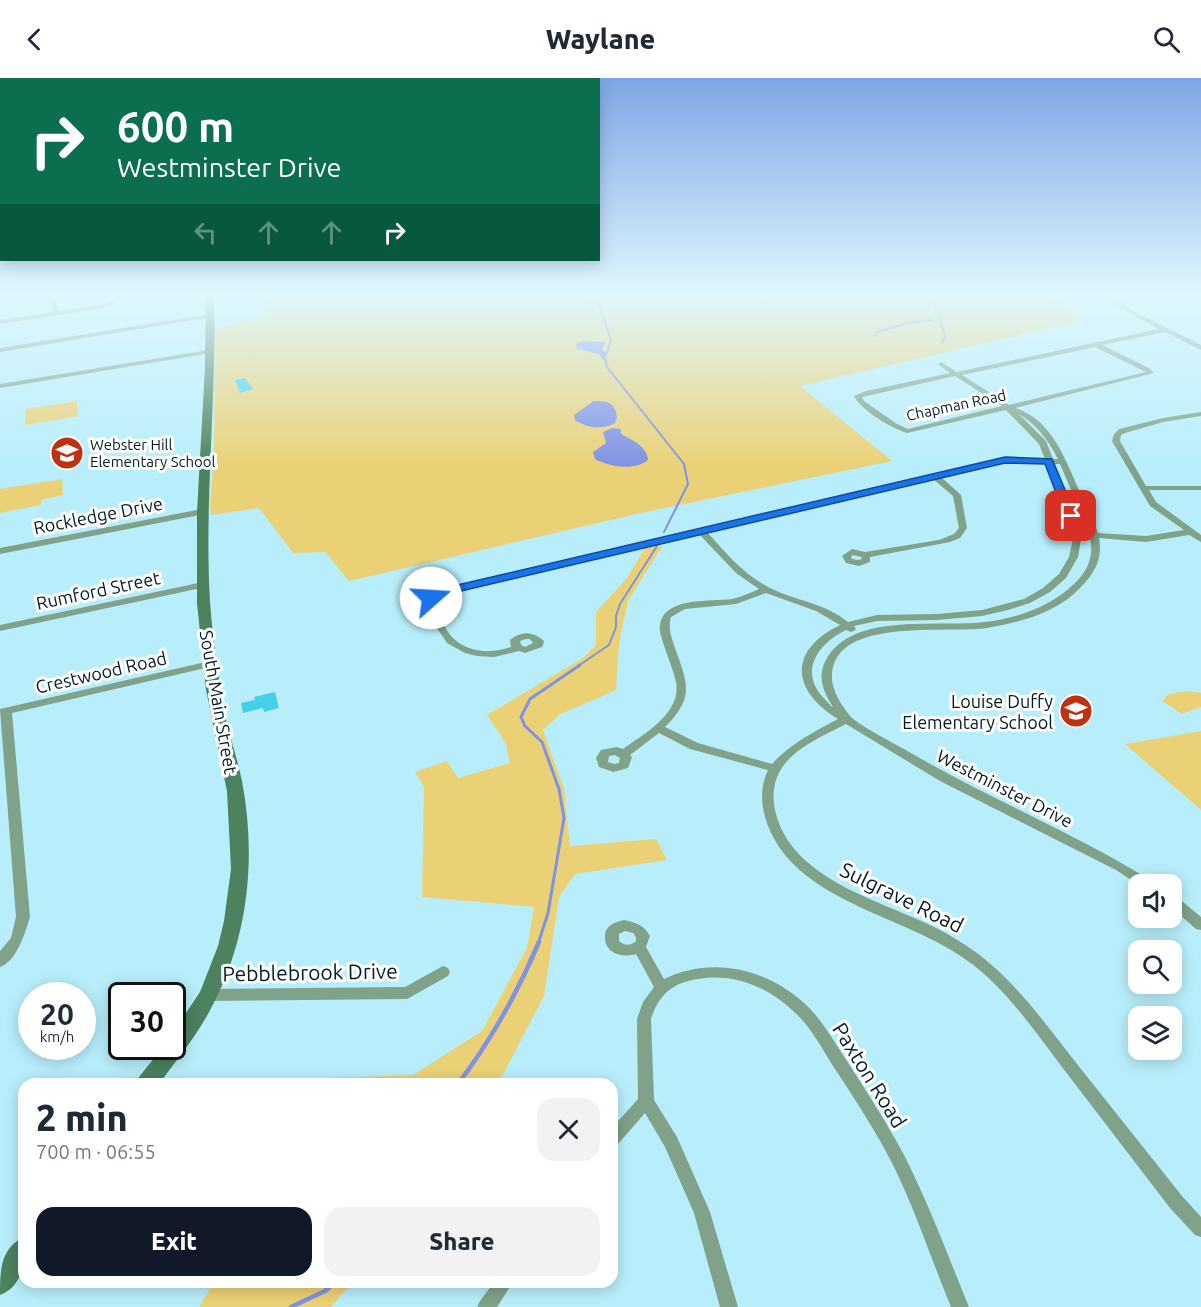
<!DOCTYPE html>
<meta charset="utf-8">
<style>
:root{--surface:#fff;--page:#f2f2f3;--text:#1f2937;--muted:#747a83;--accent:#111827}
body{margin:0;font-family:Ubuntu,sans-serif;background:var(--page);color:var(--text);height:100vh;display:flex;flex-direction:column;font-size:22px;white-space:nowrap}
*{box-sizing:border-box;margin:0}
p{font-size:20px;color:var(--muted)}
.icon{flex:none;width:33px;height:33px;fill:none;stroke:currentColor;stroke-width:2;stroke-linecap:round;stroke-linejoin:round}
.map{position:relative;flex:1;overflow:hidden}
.side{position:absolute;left:18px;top:1000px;width:600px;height:210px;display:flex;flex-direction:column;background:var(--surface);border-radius:18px;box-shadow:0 3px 15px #0003}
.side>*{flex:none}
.top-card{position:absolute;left:0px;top:0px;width:600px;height:183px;box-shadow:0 3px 15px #0003;background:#0b6e4f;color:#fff;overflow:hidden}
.controls{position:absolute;left:1128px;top:796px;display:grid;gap:12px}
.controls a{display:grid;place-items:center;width:54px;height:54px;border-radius:12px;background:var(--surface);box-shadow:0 3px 15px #0003;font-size:30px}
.speed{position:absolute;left:18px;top:904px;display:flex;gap:12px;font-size:30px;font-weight:700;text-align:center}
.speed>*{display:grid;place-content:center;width:78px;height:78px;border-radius:50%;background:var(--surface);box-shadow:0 3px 15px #0003;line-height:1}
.speed small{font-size:15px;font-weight:400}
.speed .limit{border:3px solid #111;border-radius:9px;background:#fff;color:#111}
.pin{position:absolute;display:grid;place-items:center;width:51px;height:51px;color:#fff;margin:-26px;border-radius:12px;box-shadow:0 3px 9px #0006}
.me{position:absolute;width:66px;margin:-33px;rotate:71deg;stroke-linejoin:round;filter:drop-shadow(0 0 4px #0008)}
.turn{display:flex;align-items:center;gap:21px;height:126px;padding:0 18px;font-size:27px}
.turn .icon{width:78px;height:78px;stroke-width:2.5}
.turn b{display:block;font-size:42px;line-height:51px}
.lanes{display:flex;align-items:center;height:57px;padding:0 18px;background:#0003;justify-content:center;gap:30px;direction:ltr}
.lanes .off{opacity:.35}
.round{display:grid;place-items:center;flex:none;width:63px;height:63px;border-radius:18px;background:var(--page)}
.overview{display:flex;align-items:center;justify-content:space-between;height:102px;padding:0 18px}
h1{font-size:36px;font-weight:800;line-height:45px}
.action{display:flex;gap:12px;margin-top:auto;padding:12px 18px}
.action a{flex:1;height:69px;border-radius:18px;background:var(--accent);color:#fff;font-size:24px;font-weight:800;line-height:69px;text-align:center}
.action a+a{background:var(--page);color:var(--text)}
header{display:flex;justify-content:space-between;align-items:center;height:78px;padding:0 18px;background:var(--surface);font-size:27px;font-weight:800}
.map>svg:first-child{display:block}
.green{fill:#ebd176}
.water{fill:#8092e2}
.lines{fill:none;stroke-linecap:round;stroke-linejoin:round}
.stream-far2{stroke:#8092e2;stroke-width:2}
.stream-far1{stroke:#8092e2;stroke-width:3}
.stream{stroke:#8092e2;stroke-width:4.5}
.building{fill:#46cfe9}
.street{fill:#7fa289;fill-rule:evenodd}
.secondary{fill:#4c825d;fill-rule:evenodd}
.route{fill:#1a73e8;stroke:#114b97;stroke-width:1.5}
.labels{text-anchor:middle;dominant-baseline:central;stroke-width:6;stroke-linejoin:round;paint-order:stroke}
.far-street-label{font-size:15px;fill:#001d23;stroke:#fff}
.far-poi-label{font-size:15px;fill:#001d23;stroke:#fff;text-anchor:start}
.street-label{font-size:18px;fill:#001d23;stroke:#fff}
.poi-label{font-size:18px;fill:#001d23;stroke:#fff;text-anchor:end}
.near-street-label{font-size:21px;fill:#001d23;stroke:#fff}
</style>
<header><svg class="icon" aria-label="back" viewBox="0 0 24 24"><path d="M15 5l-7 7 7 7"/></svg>Waylane<svg class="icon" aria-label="search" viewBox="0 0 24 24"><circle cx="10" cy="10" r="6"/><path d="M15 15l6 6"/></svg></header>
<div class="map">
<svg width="1201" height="1229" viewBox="0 0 1201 1229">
<rect width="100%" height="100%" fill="#b8eefb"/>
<g class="green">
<path d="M267,216H1051L1080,243L800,308L892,383L641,435L349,503L325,474L293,475L259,430L211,437L210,425L214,380L215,250L266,239Z"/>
<path d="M77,323L78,338L25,347L26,331Z"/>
<path d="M62,401L63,417L41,422V427L0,435V411Z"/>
<path d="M663,467L628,523L619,565L616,612L559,637L543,652L564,711L570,768L656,761L667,782L575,796L559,819L544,918L498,1006H330L333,1000L413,997L482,953L527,870L534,829L422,819L424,709L415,694L447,683L458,700L510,685L505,664L487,637L583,580L596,567V534L627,500L645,470Z"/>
<path d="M1187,613L1201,615V629L1182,636L1162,623L1169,616Z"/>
<path d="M1201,653V732L1125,666Z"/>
<path d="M214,1204H352V1205L331,1229H199Z"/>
</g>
<g class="water">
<path d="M583,263L605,264L602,272L606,275L604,283L599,276L577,271L576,266Z"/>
<path d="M594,323C607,323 615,324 617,339L615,345C602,352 587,350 575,342L574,337Z"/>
<path d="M612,350L621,351V356C632,362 647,368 648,382C635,393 610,389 595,381L593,374L606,365L603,354Z"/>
</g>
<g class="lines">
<g class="stream-far2">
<path d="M590,216L598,223L611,263L605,279L607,289L684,386L688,406L664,454"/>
<path d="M930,216L933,223"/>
<path d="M935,226L937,234"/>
<path d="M939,238L945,258L942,265"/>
<path d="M875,258L877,254L911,244L932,242"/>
<path d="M578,588L609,567L616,549V538L620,526L657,468"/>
</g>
<path class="stream-far1" d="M538,866L548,835L564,740L559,711L542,664L525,648L521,639L530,621L580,587"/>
<g class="stream">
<path d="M458,1006C492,961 517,916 539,864"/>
<path d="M291,1229L325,1213L335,1204"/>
</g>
</g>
<g class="building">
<path d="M245,300L253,311L240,315L235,302Z"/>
<path d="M275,614L279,630L264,634L263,630L243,635L241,625L255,622L254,619Z"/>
</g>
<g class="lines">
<g class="street">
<path d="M46,216H52L59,233L104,226L116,221L118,216H124L121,223L105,230L0,246V242L54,234Z"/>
<path d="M1099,216H1107L1135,234L1201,267V272L1165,254L1102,267L1149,290L1154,295L1015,330C1052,342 1064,379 1079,412C1086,426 1093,440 1098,455L1146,458L1184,452L1150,428L1112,363L1114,356L1119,351L1163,340L1201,334V338L1163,344L1125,355L1121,357L1120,363L1146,408H1201V412H1149L1156,424L1201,457V464L1189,457L1146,464L1099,460C1103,480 1095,495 1081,509C1057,535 1021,544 987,550C948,556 833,538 832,598C831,612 842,628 850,638C857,646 893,665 904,671C985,719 1073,754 1153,804L1155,807H1139L1116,792L940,703L846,646C809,665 765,682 775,732C790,800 876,821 930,847C953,858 975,872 994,889C1026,918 1051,953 1077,986C1112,1030 1147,1074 1182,1118L1201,1139V1159L1195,1157L1170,1130C1134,1083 1098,1036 1062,989C1035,953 1008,914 972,886C915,842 825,830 782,773C765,750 755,719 768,692L690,671L659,655L630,677L632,679L628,690L613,694L599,689L596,680L601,672L617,669L623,671C644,656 682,635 676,604C672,587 664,571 660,554C657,518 708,524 732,521C741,519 750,515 759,511L736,495L699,456L439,517L436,521L434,531C440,540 445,551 452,559C467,575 492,576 511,569L510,562C521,553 533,553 544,563L543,567L542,569L525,575L519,573L494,579L477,578L465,575L447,565L424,531C426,523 427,515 436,512L989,383L1020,380L1045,381L1039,366L1006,332L907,355C891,350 862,333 854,318L866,313L950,295L939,287L938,286L941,284L957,294L1159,251L1131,236ZM1095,269L1146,294L1009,327L962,297ZM955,298L1002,328L908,351L897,346L864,323L862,319ZM1019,336C1037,347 1048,362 1058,381H1053L1046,363ZM1020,384L1047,386L1074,456L1069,479L1059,496L1043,510L1024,521L982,532L937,536L877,537L848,544C825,525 796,523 770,510C744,497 726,475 707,454L933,401L953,418L959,450L954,456L939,462L865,474L852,471L842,478L846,485L859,488L870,484V479L950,464L960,460L967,450L961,417L941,399L989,387ZM1055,386H1060L1089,454L1084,457L1090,460C1094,478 1088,492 1075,505C1051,529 1017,540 984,544C938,550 852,533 826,582C817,598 823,614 833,629L831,628C827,623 821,618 818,613C801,587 823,563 846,552L851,554L854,553L856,551L854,548L877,543L937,542L982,538L1008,532L1030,525L1050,514L1066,500L1078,479L1082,456ZM853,477L861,479L862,481L858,482L852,481L851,479ZM766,515L816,533L840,547C788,572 791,613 838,641C814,654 791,665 772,686L698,665L665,649C696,618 687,605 674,567C671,558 668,550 671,539L685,531L736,526ZM526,561H530L533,565L525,569L521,567L520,563ZM615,677L620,680L619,685L614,686L608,684L609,678Z"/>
<path d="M210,236L213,238L212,239L0,274V270Z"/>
<path d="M209,272L211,273V275L0,310V306Z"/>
<path d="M202,431L205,432V436L0,476V470Z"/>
<path d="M203,504L206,505L208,507L206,509L0,553V547Z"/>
<path d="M210,583L215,586L214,588L12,635L30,839C25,855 17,883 0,889V873L11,860L16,839L0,631Z"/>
<path d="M1172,818L1177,819L1201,839V852L1196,851L1172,830Z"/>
<path d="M624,842C636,845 643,846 650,858L646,869L664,901C711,878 765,890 804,925C822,941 834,964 847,983C867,1014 887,1045 904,1077C929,1126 948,1178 969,1229H951C932,1183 916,1134 894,1089C877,1055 856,1023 835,991C822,971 811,948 792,932C768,910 738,897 705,900C676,903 660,913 651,941L654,1022L677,1059L710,1134L738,1229H720L694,1135L665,1069L645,1035L618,1066L612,1068V1050L638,1021L637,941L643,924L654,909L636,876C624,880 606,876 605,861C605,858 605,853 607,851C609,846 619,843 624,842ZM625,853L633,855L636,859V863C630,868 625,868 619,863V856Z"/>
<path d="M443,888L448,890L450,894L448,898L407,921L208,923L203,921L201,917L203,913L208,911L405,909Z"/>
<path d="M494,1204H513L497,1229H477L480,1223Z"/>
</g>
<g class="secondary">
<path d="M206,216H214C217,319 204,422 210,524C213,565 219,606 227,646C232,665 238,684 242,703C257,782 248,865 208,936C194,961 176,983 159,1006H137L139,999L163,969H172V956L200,914L218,868L224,843L231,791L227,713L206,612L197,525V434L205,289Z"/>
<path d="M1191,216H1201V223Z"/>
<path d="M24,1159C24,1182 25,1207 0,1217C0,1194 0,1170 24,1159Z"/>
</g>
</g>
<linearGradient id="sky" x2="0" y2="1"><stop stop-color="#7ea6e6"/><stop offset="0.56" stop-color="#dff7fd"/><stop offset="1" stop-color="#dff7fd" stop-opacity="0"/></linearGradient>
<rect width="1201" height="388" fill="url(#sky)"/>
<path class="route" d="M1005,379L1052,381L1076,438L1075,440L1071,441L1065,438L1045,386L1005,385L440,518L431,523L425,520L436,512Z"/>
<defs>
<symbol id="school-disc" viewBox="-11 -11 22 22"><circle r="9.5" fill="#bc3213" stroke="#fff"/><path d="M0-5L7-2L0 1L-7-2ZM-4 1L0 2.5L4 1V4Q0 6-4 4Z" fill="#fff"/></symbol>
</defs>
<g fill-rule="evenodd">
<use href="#school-disc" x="48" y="356" width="38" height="38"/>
<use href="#school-disc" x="1057" y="614" width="38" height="38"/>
</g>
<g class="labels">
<g class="far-street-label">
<text transform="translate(956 327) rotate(-12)">Chapman Road</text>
</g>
<g class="far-poi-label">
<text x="90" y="366">Webster Hill<tspan x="90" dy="17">Elementary School</tspan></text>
</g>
<g class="street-label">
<text transform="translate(98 437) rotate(-11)">Rockledge Drive</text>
<text transform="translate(98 512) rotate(-12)">Rumford Street</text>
<text transform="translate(101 594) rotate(-13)">Crestwood Road</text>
<text transform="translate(219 624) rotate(80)">South Main Street</text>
<text transform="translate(1005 710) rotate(27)">Westminster Drive</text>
</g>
<g class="poi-label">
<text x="1053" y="623">Louise Duffy<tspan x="1053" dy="21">Elementary School</tspan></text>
</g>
<g class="near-street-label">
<text transform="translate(902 819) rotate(26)">Sulgrave Road</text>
<text transform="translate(310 894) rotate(-1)">Pebblebrook Drive</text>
<text transform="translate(870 997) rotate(58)">Paxton Road</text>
</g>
</g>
</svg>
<div class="controls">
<a><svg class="icon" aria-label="sound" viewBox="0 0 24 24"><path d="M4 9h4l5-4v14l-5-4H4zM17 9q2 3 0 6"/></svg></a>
<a><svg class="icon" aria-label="search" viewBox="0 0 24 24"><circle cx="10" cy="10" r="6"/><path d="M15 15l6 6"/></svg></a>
<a><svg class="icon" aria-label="layers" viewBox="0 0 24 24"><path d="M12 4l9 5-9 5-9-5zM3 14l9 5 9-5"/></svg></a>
</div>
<div class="speed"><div>20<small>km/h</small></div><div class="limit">30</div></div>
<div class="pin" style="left:1071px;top:438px;background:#d93025"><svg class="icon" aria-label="arrive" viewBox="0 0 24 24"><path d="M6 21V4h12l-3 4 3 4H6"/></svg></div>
<svg class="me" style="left:431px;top:520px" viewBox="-20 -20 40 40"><circle r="19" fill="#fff"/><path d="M0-13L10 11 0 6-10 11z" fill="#1a73e8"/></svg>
<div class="top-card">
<div class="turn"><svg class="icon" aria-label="right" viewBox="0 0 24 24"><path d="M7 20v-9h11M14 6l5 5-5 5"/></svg><div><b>600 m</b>Westminster Drive</div></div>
<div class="lanes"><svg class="icon off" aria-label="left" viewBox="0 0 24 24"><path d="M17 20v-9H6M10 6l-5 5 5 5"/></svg><svg class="icon off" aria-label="ahead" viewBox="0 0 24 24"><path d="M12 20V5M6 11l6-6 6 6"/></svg><svg class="icon off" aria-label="ahead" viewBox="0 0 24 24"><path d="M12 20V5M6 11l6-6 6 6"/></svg><svg class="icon" aria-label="right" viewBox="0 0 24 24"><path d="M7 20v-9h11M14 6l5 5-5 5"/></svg></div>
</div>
<section class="side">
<div class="overview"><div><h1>2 min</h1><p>700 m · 06:55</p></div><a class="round"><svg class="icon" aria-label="close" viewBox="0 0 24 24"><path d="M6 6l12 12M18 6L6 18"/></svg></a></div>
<div class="action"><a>Exit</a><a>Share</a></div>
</section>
</div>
